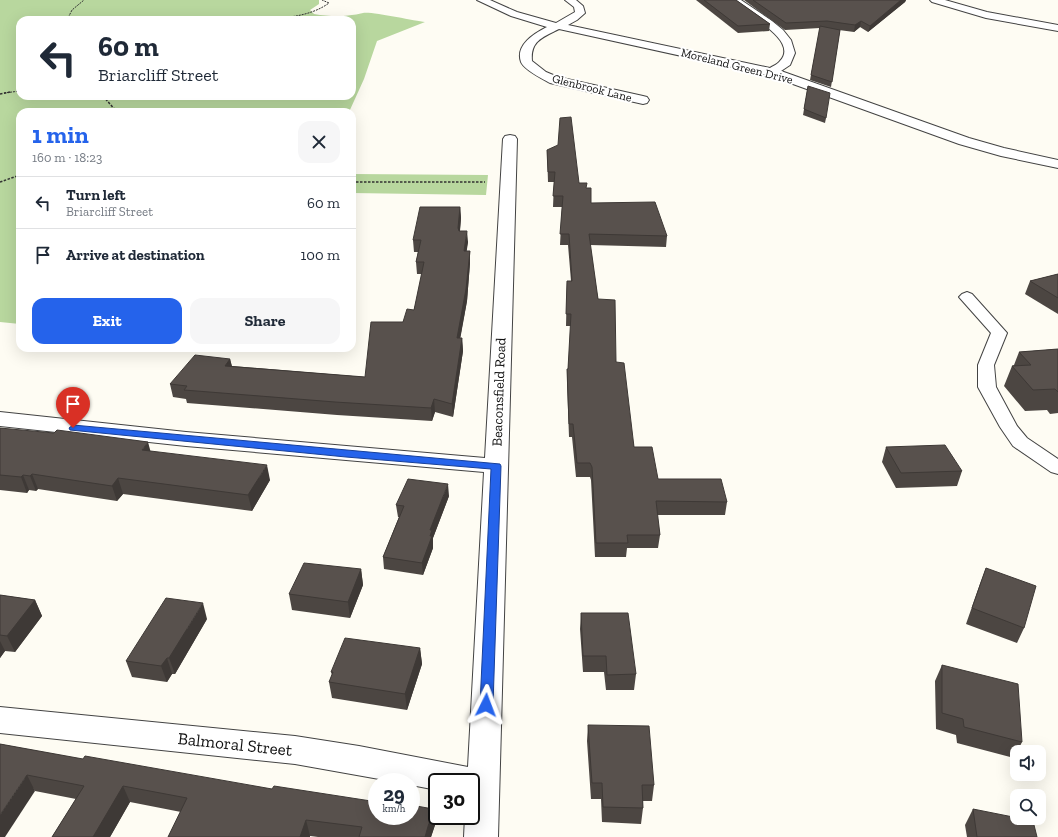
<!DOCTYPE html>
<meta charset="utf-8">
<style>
:root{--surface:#fff;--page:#f6f6f7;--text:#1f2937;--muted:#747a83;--line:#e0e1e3;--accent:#2563eb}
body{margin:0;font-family:"Zilla Slab",serif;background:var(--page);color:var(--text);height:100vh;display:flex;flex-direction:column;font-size:15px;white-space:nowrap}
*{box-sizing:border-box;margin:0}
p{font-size:13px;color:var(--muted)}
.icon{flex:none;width:22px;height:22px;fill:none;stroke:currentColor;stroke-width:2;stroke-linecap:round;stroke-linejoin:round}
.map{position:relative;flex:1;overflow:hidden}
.sheet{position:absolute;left:16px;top:108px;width:340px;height:244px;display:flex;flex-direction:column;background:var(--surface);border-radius:12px;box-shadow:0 4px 16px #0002}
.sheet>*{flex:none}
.banner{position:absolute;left:16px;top:16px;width:340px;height:84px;border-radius:12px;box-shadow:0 4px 16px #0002;background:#fff;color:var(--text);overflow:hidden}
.controls{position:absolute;left:1010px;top:745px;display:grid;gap:8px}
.controls a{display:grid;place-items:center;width:36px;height:36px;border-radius:8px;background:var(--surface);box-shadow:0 4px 16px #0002;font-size:20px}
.speed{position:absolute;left:368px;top:773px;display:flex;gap:8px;font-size:20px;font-weight:700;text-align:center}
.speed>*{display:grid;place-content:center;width:52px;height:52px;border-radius:50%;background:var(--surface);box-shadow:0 4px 16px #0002;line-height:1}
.speed small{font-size:10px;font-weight:400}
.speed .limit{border:2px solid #111;border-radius:6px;background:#fff;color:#111}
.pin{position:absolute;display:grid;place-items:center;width:34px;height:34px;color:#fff;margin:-41px -17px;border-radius:50% 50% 50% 0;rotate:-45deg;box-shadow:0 0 4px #0007}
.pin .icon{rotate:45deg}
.me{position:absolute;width:44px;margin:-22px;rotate:3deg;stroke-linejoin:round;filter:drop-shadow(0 0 3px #0008)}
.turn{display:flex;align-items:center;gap:14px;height:84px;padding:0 16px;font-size:18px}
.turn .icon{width:52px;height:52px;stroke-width:2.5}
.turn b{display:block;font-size:28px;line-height:34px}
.round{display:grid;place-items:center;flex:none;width:42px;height:42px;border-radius:12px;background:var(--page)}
.overview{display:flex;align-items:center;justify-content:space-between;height:68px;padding:0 16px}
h1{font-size:24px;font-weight:700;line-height:30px;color:var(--accent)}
.action{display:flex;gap:8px;margin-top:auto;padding:8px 16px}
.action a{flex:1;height:46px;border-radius:12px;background:var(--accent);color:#fff;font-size:16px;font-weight:700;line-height:46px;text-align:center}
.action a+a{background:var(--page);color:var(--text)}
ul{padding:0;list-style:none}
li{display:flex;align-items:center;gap:12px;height:52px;padding:0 16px;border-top:1px solid var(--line)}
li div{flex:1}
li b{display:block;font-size:15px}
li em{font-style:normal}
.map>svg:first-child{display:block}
.forest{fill:#b8d79e;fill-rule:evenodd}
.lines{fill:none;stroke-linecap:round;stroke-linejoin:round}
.lane-casing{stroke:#434343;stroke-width:2}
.street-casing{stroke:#434343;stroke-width:2}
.path-far1{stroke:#323232;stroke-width:1;stroke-dasharray:2 1;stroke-linecap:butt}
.path{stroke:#323232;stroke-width:1.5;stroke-dasharray:2.5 1.5;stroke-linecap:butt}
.lane{fill:#fff;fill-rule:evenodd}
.street{fill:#fff;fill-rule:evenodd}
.wall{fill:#4c4642}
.shaded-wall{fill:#3e3936}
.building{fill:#58514d;stroke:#3e3936}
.route{fill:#2563eb;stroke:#184099}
.labels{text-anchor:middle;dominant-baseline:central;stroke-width:4;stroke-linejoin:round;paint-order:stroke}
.far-street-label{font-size:12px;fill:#101010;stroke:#fff}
.street-label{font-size:14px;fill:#101010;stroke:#fff}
.near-street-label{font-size:17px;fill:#101010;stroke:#fff}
</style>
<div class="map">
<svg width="1058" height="837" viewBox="0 0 1058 837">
<rect width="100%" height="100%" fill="#fefcf3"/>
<g class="forest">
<path d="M0,0H319V4L310,10L314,14C331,17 346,17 363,13C370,11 415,21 425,22L377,41L364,79L349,112H20V324L0,322ZM20,20H352V96H20Z"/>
<path d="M352,174L488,175L486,195L352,193Z"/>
</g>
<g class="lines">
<defs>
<path id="lane" d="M967,292L972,294L1007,333L994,365L996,387L1017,426L1027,438L1058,459V474L1051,472L1013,446L1000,427L978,387V365L991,333L959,297L962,294Z"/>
<g id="street">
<path d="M477,0H490L517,12L556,23L575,12L574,7L565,0H576L583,6L585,13L577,20L568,25L770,68C773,66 778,64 780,61C801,39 740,12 730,0H741L772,21L783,30L791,40L795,53L790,65L781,71L969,138L1004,148L1058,160V168L1001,156L959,144L768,75L559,29C543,37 530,41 532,61L546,72L558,77L643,96L647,97L649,100L647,103L643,104L550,83C543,79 524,70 521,62C515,45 535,33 547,27L511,16Z"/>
<path d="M930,0H945L987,12L1058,25V31L986,18L932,2Z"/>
<path d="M510,135L515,136L517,139L498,837H464L465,816H471V782H437V790L411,785V782H396L295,764L0,733V707L295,736L359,746L468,767L484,472L186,446L0,426V412L186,432L485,458L503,139L505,136Z"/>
</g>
</defs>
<use href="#lane" class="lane-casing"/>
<use href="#street" class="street-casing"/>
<g class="path-far1">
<path d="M67,20L72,10L84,0"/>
<path d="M260,20C283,18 310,17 329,3L322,0"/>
<path d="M4,93L20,91"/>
</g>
<g class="path">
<path d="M0,94L10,92"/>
<path d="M103,96L117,112"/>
<path d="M0,182L20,175"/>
<path d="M352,182H485"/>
</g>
<use href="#lane" class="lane"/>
<use href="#street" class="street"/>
</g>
<g class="wall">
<path d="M696,0H736L770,24L769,31L738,33Z"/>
<path d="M744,0H906L905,2L868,32L860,27L854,32L839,30H840L831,87L810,80L820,28L785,30Z"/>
<path d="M808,86L826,118L825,123L803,115Z"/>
<path d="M547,150L579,183L586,188L591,203L667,236L666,247L590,245L598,299L616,362L634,447L658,479L727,502L725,515H657L660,535L658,548H627L626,557H595L591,480L590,477H576L572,437H569L567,382V369H568L571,326H566L567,281H571L568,245H560L562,207H553L554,182H548Z"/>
<path d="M460,207L461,218L460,231L468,242L466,251H470V263L467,301L460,338H462L463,351L453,417L435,412L432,421L337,415L187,403L186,399L173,397L170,384L230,359L232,366L365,377L403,322L414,310L422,274H417L416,262L418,252H414L413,240Z"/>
<path d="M1058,274V314L1025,294L1030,281Z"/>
<path d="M1058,349V413L1050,414L1047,410L1025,411L1004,386L1012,366L1014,365L1019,352Z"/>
<path d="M0,428L150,451L270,480L252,511L123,494L117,501L38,489L36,491L29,490L27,493L0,490Z"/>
<path d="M886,447L962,471L957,486L896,488L882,462Z"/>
<path d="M449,496L433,538V548L423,575L384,569L383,557L399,517H398L396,505Z"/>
<path d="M986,568L1024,628L1017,643L966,624L980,584Z"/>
<path d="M361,569L363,585L350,618L292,610L289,594Z"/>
<path d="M0,595L35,600L42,616L15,652L5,651L0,658Z"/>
<path d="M581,613L636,674L634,690H606L604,672H583L580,629Z"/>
<path d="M207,619L175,674H172L167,682L132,677L126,661Z"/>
<path d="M420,648L422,664L407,710L332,698L329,682L332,675L331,672Z"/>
<path d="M942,665L1022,742L1014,758L957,743L956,735L936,729L935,681Z"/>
<path d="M588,725L654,785L652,801H643V808L641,824L602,822L601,799H591L587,741Z"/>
<path d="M0,744L435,825L431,837H318L310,836V837H168L181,812L130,802L110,837H52L76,799L35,791Z"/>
<path d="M973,809L1037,837H967L965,825Z"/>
</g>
<g class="shaded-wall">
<path d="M901,0H906L905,2L868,32L870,26Z"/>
<path d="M861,21L860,27L854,32L855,25Z"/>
<path d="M460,207L461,218L459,240L458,228Z"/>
<path d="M467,231L468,242L465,263L464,251Z"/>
<path d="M470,251V263L467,301L458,351L457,338Z"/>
<path d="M462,338L463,351L453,417L452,404Z"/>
<path d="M230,359L233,372L225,366Z"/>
<path d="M434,399L435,412L432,421L431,408Z"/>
<path d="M148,442L152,457L142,450Z"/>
<path d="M267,465L270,480L252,511L248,495Z"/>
<path d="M32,474L38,489L36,491L30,476Z"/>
<path d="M23,475L29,490L27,493L21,477Z"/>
<path d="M118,478L123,494L117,501L112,486Z"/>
<path d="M448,484L449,496L433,538V548L423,575L422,563L430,530Z"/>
<path d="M361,569L363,585L350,618L348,602Z"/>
<path d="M35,600L42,616L15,652L7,636Z"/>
<path d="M203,603L207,619L175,674L169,658Z"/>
<path d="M0,641L5,651L0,658Z"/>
<path d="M420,648L422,664L407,710L405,694Z"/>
<path d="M167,658L172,674L167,682L161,666Z"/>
<path d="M27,775L35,791L5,837H0V815Z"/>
<path d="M123,786L130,802L110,837H93Z"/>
<path d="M433,809L435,825L431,837H425Z"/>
<path d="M306,820L310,836V837H300Z"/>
</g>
<g class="building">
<path d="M704,0H736L770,24L738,26Z"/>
<path d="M753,0H901L870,26L861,21L855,25L827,21L786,23Z"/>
<path d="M820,26L840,30L832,82L811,75Z"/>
<path d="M808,86L830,93L826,118L804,109Z"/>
<path d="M571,117L579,183H587L586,188H591V203L655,202L667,236L589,234L598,299L615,300L616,362L624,363L634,447H652L658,479H721L727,502L656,501L660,535H627L628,543H596L592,467L590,463H577L573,424H569L567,369H568L571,314H566L567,281H572L569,234H560L563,196H553L555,172H548L547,150L558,145L560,118Z"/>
<path d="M420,207H460L458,228L459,231H467L464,251H470L466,289L457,338H462L452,404L434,399L431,408L335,402L184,390L187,386L170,384L195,355L230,359L225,366L365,377L371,322H403L407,309L414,310L424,262H416L421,240H413Z"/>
<path d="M1058,274V298L1030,281Z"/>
<path d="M1058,349V392L1055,389L1033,390L1012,366L1031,365L1019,352Z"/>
<path d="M0,428L54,433L57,430L148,442L142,450L267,465L248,495L118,478L112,486L32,474L30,476L23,475L21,477L0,475Z"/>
<path d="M945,445L962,471L901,473L886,447Z"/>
<path d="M408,479L448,484L430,530H432L430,536H432L422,563L383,557L404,506L396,505Z"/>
<path d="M304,563L361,569L348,602L289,594Z"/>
<path d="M986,568L1036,586L1024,628L972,608Z"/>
<path d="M0,595L35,600L7,636L0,635Z"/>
<path d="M166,598L203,603L169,658H167L161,666L126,661Z"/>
<path d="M581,613H628L636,674L607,675L606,656H583Z"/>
<path d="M345,638L420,648L405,694L329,682L333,672H331Z"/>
<path d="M942,665L1018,684L1022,742L964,727L963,719L942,713Z"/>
<path d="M588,725L649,726L654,785H642L643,808L603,807L602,783H592Z"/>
<path d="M0,744L83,759L85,756L272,789L274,786L371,801L372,798L377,799V816H411V805L433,809L425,837H359L362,827L306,820L300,837H168L187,798L123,786L93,837H52L84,786L27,775L0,815Z"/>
<path d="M973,809L1033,821L1037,837H977Z"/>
</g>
<path class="route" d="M73,425L500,464L501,466L493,705L491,709L486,711L482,709L480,705L491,469L346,457L70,430L69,428Z"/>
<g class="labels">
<g class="far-street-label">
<text transform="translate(737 66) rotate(14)">Moreland Green Drive</text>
<text transform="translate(592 88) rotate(14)">Glenbrook Lane</text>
</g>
<g class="street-label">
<text transform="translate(499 392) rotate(-88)">Beaconsfield Road</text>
</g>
<g class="near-street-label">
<text transform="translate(235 744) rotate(6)">Balmoral Street</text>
</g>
</g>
</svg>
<div class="controls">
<a><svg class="icon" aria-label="sound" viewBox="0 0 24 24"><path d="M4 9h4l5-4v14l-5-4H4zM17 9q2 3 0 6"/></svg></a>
<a><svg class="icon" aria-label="search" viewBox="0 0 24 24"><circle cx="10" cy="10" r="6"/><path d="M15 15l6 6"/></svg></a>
</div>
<div class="speed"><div>29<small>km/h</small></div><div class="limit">30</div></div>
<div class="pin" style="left:73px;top:428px;background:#d93025"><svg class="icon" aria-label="arrive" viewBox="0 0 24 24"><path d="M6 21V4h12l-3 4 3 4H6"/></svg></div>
<svg class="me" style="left:486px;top:705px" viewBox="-20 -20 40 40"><path d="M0-17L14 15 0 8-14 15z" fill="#2563eb" stroke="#fff" stroke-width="4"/></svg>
<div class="banner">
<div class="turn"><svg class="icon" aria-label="left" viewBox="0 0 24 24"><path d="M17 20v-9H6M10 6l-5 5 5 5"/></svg><div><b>60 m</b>Briarcliff Street</div></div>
</div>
<section class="sheet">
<div class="overview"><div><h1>1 min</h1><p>160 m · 18:23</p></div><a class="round"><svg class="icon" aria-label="close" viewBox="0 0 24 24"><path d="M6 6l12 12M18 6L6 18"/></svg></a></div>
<ul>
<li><svg class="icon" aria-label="left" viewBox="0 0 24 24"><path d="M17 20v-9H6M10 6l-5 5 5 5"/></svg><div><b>Turn left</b><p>Briarcliff Street</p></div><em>60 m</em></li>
<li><svg class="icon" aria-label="arrive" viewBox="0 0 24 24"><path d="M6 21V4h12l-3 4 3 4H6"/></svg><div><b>Arrive at destination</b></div><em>100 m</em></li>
</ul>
<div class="action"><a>Exit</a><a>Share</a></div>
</section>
</div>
